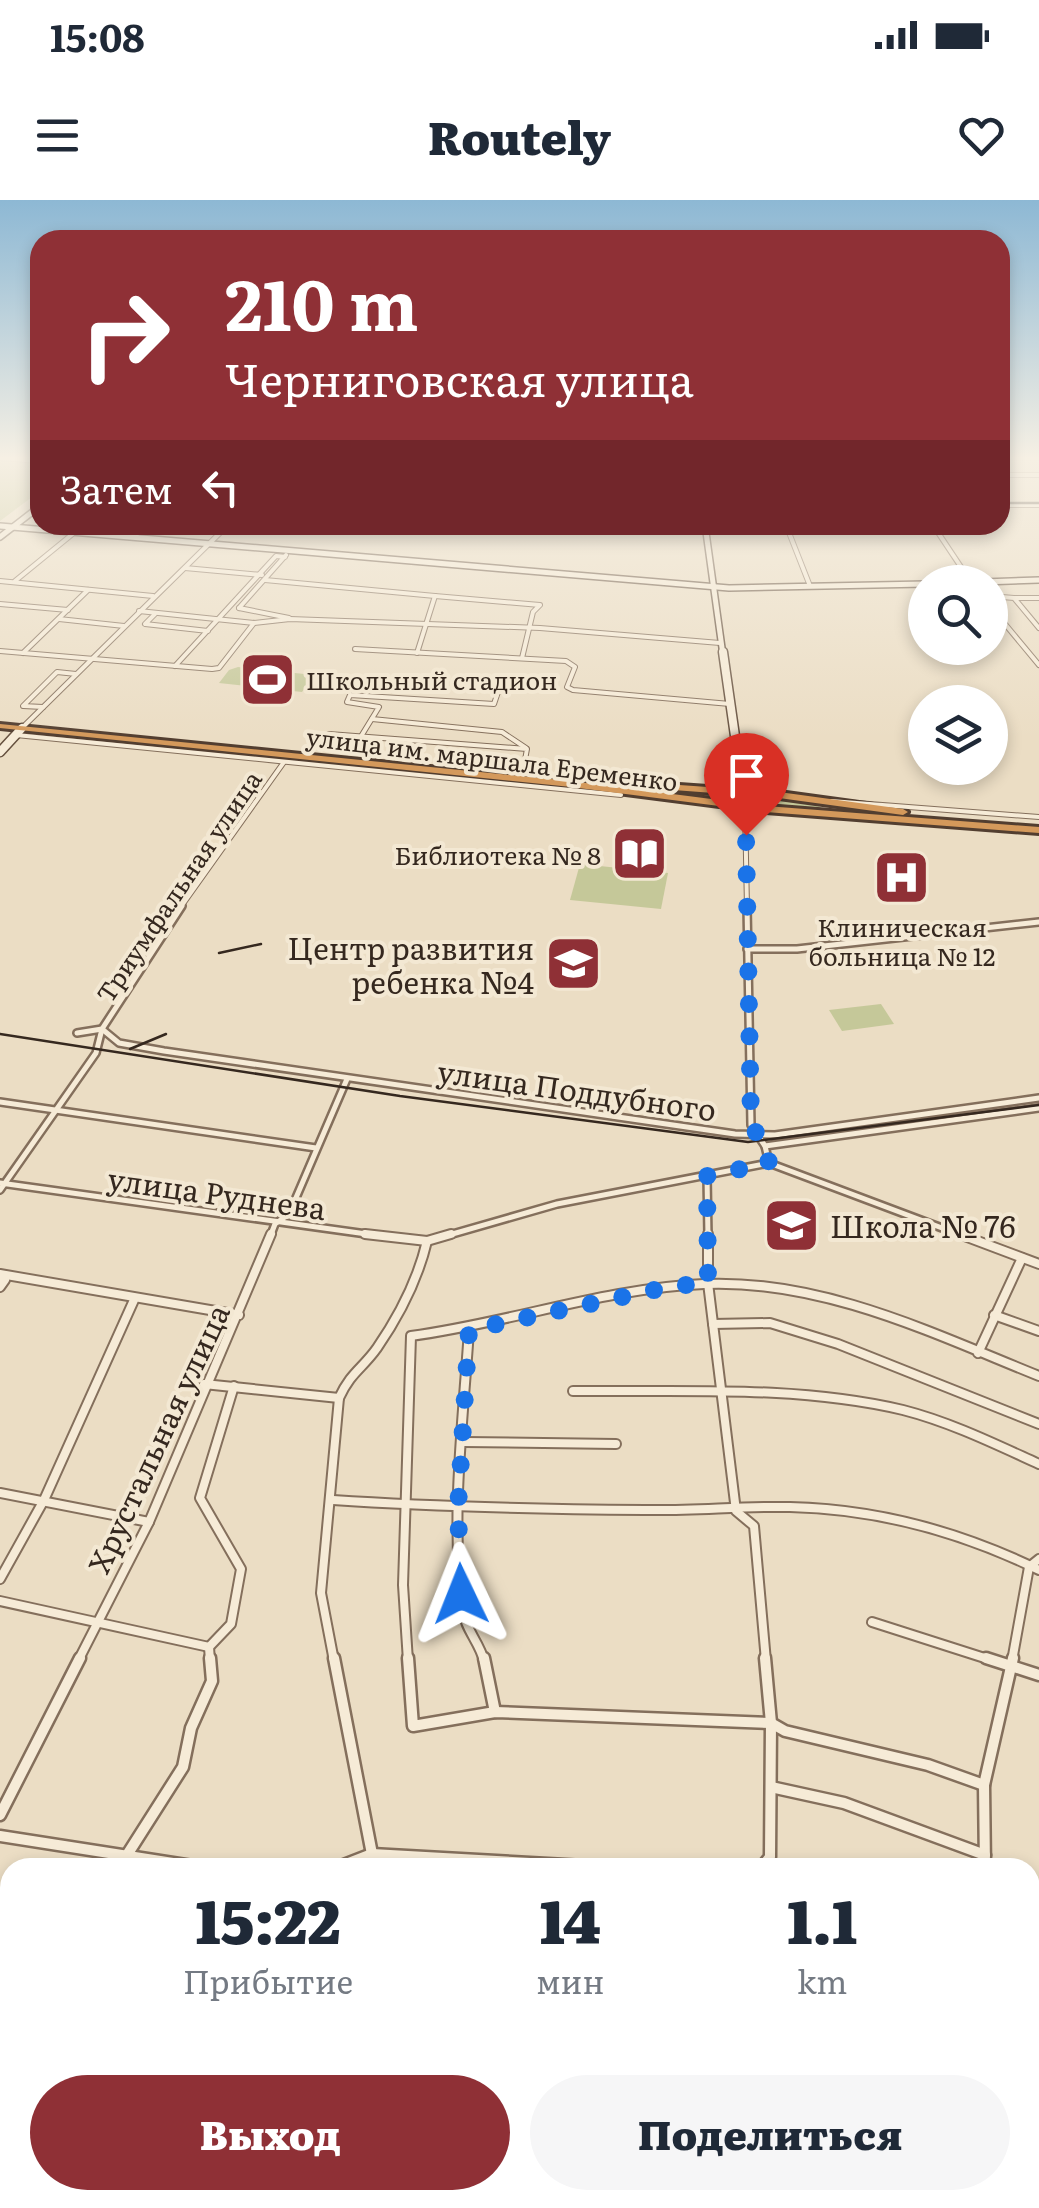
<!DOCTYPE html>
<html lang="ru">
<meta charset="utf-8">
<style>
:root{--surface:#fff;--page:#f6f6f7;--text:#1f2937;--muted:#747a83;--accent:#8f3036}
body{margin:0;font-family:Literata,serif;background:var(--page);color:var(--text);height:100vh;display:flex;flex-direction:column;font-size:38px;white-space:nowrap}
*{box-sizing:border-box;margin:0}
p{font-size:32px;color:var(--muted)}
.icon{flex:none;width:55px;height:55px;fill:none;stroke:currentColor;stroke-width:2;stroke-linecap:round;stroke-linejoin:round}
.map{position:relative;flex:1;overflow:hidden}
.drawer{position:absolute;left:0px;top:1658px;width:1040px;height:352px;display:flex;flex-direction:column;background:var(--surface);border-radius:30px 30px 0 0;box-shadow:0 5px 15px #0003}
.drawer>*{flex:none}
.banner{position:absolute;left:30px;top:30px;width:980px;height:305px;border-radius:30px;box-shadow:0 5px 15px #0003;background:#8f3036;color:#fff;overflow:hidden}
.buttons{position:absolute;left:908px;top:365px;display:grid;gap:20px}
.buttons a{display:grid;place-items:center;width:100px;height:100px;border-radius:50%;background:var(--surface);box-shadow:0 5px 15px #0003;font-size:50px}
.pin{position:absolute;display:grid;place-items:center;width:85px;height:85px;color:#fff;margin:-102px -42px;border-radius:50% 50% 50% 0;rotate:-45deg;box-shadow:0 0 10px #0007}
.pin .icon{rotate:45deg}
.me{position:absolute;width:110px;margin:-55px;rotate:358deg;stroke-linejoin:round;filter:drop-shadow(0 0 8px #0008)}
.turn{display:flex;align-items:center;gap:35px;height:210px;padding:0 30px;font-size:45px}
.turn .icon{width:130px;height:130px;stroke-width:2.5}
.turn b{display:block;font-size:70px;line-height:85px}
.then{display:flex;align-items:center;height:95px;padding:0 30px;background:#0003;gap:20px;font-size:38px}
.eta{display:flex;justify-content:space-evenly;align-items:center;height:170px;text-align:center}
.eta b{font-size:60px;font-weight:800;line-height:70px}
.button{display:flex;gap:20px;margin-top:auto;padding:20px 30px}
.button a{flex:1;height:115px;border-radius:60px;background:var(--accent);color:#fff;font-size:40px;font-weight:800;line-height:115px;text-align:center}
.button a+a{background:var(--page);color:var(--text)}
.status{display:flex;justify-content:space-between;align-items:center;height:70px;padding:0 50px;background:var(--surface);direction:ltr}
.status svg{height:28px;fill:currentColor}
header{display:flex;justify-content:space-between;align-items:center;height:130px;padding:0 30px;background:var(--surface);font-size:45px;font-weight:800}
.map>svg:first-child{display:block}
.green{fill:#c5c899}
.lines{fill:none;stroke-linecap:round;stroke-linejoin:round}
.street-far3-casing{stroke:#846f5c;stroke-width:6}
.street-far2-casing{stroke:#846f5c;stroke-width:10}
.street-far1-casing{stroke:#846f5c;stroke-width:12}
.street-casing{stroke:#846f5c;stroke-width:15}
.secondary-far1-casing{stroke:#66513f;stroke-width:8}
.secondary-casing{stroke:#66513f;stroke-width:11}
.highway-casing{stroke:#523e30;stroke-width:6}
.street-far3{stroke:#f6ebd7;stroke-width:4}
.street-far2{stroke:#f6ebd7;stroke-width:5}
.street-far1{stroke:#f6ebd7;stroke-width:8}
.street{stroke:#f6ebd7;stroke-width:10}
.secondary-far1{stroke:#f6ebd7;stroke-width:5}
.secondary{stroke:#f6ebd7;stroke-width:8}
.highway{fill:#d4995b;fill-rule:evenodd}
.tram{stroke:#35281f;stroke-width:2.5}
.route{stroke:#1a73e8;stroke-width:18;stroke-dasharray:0 32.4}
.labels{text-anchor:middle;dominant-baseline:central;stroke-width:8;stroke-linejoin:round;paint-order:stroke}
.far-poi-label{font-size:25px;fill:#35281f;stroke:#f3e8d3;text-anchor:start}
.far-street-label{font-size:25px;fill:#35281f;stroke:#f3e8d3}
.poi-label{font-size:30px;fill:#35281f;stroke:#f3e8d3;text-anchor:end}
.street-label{font-size:30px;fill:#35281f;stroke:#f3e8d3}
</style>
<div class="status"><b>15:08</b><svg viewBox="0 0 49 12"><path d="M0 12V9h3v3zM5 12V6h3v6zM10 12V3h3v9zM15 12V0h3v12zM26 1h20v11H26zM47 4h2v5h-2z"/></svg></div>
<header><svg class="icon" aria-label="menu" viewBox="0 0 24 24"><path d="M4 6h16M4 12h16M4 18h16"/></svg>Routely<svg class="icon" aria-label="heart" viewBox="0 0 24 24"><path d="M12 20l-8-8c-3-5 5-10 8-4 3-6 11-1 8 4z"/></svg></header>
<div class="map">
<svg width="1039" height="2008" viewBox="0 0 1039 2008">
<rect width="100%" height="100%" fill="#ebddc4"/>
<g class="green">
<path d="M0,259L40,263V291L0,321Z"/>
<path d="M238,467L314,475L302,492L219,483L229,470Z"/>
<path d="M680,589L816,603L821,608L814,611L674,597L671,593Z"/>
<path d="M580,664L668,673L661,709L570,700Z"/>
<path d="M881,804L894,824L842,831L829,810Z"/>
</g>
<g class="lines">
<defs>
<g id="street-far3">
<path d="M0,258L40,261"/>
<path d="M1000,275H1039"/>
<path d="M1000,305H1039"/>
<path d="M786,325L810,386"/>
<path d="M933,325L971,382"/>
<path d="M135,336L147,325"/>
<path d="M185,368L262,375"/>
<path d="M265,380L435,396"/>
<path d="M0,381L153,396"/>
<path d="M15,381L75,332"/>
<path d="M435,396L540,405L533,412L522,458"/>
<path d="M990,396L1014,398L1039,428"/>
<path d="M1015,398H1039"/>
<path d="M0,404L68,410"/>
<path d="M990,406L1039,465"/>
<path d="M239,408L286,355"/>
<path d="M239,408L289,418"/>
<path d="M139,411L254,423L290,419L540,428L720,443"/>
<path d="M155,414L145,424L208,431"/>
<path d="M59,419L124,426"/>
<path d="M355,449L566,461L575,467L567,487L573,490L730,504"/>
<path d="M0,451L212,469L219,468L254,423"/>
<path d="M23,453L88,390"/>
<path d="M417,453L435,396"/>
<path d="M175,466L276,356L285,357"/>
<path d="M43,507L23,506L57,472L76,474"/>
<path d="M372,519L502,532L526,548"/>
<path d="M22,528L228,325"/>
<path d="M329,534L527,549L522,576"/>
<path d="M16,535L621,595"/>
<path d="M360,538L379,507L347,502L350,495L494,504L503,477"/>
<path d="M831,601L1039,617"/>
<path d="M745,607L747,708"/>
<path d="M180,708L284,562"/>
</g>
<g id="street-far2">
<path d="M747,706L751,925L765,946L769,963"/>
<path d="M747,749H797L1039,722"/>
<path d="M77,833L102,829L119,843L164,851L735,934L775,935L1039,898"/>
<path d="M0,902L316,948"/>
<path d="M765,946L1039,908"/>
<path d="M707,976L708,1037"/>
<path d="M0,983L388,1037"/>
<path d="M0,990L96,853L102,829L182,706"/>
<path d="M270,1037L275,1024L289,1014L347,879"/>
<path d="M442,1037L557,1004L769,963L966,1037"/>
</g>
<g id="street-far1">
<path d="M365,1034L427,1041L451,1034"/>
<path d="M708,1034V1083L736,1311L754,1326L766,1461"/>
<path d="M959,1034L1039,1064"/>
<path d="M0,1074L239,1115"/>
<path d="M0,1087L5,1080L1,1077"/>
<path d="M994,1115L1039,1131"/>
<path d="M713,1124L770,1123L838,1144L1039,1224"/>
<path d="M469,1130C463,1222 450,1320 463,1411C465,1429 480,1443 484,1461"/>
<path d="M978,1153L1022,1058"/>
<path d="M204,1184L339,1198"/>
<path d="M573,1191C681,1192 797,1185 903,1210C950,1222 995,1244 1039,1264"/>
<path d="M464,1242L616,1244"/>
<path d="M0,1293L149,1322"/>
<path d="M333,1300C437,1307 541,1309 645,1310C694,1311 742,1306 790,1307C878,1309 961,1332 1039,1370"/>
<path d="M0,1379L44,1300L134,1100"/>
<path d="M0,1401L209,1447"/>
<path d="M872,1422L994,1461"/>
<path d="M209,1447L231,1424L241,1369L200,1298L234,1186"/>
<path d="M209,1447L210,1461"/>
<path d="M78,1461L149,1322L271,1034"/>
<path d="M334,1461L321,1393L339,1198C351,1172 362,1169 377,1148C399,1116 418,1079 427,1041"/>
<path d="M408,1461L403,1385L411,1136C509,1123 605,1088 704,1084C822,1079 932,1133 1039,1176"/>
<path d="M1012,1461L1029,1367L1039,1359"/>
</g>
<g id="street">
<path d="M334,1458L372,1654"/>
<path d="M408,1458L413,1526L495,1512L771,1523L785,1531L928,1565L984,1585"/>
<path d="M484,1458L495,1512"/>
<path d="M986,1458L1039,1475"/>
<path d="M771,1587L844,1603L985,1655"/>
<path d="M0,1615L80,1458"/>
<path d="M0,1636L205,1668"/>
<path d="M126,1668L127,1655L183,1567L191,1528L212,1481L210,1458"/>
<path d="M336,1668L372,1654L620,1668"/>
<path d="M761,1668L770,1657L771,1523L765,1458"/>
<path d="M770,1668H786"/>
<path d="M985,1668L984,1585L1013,1458"/>
<path d="M1030,1736L1039,1739"/>
<path d="M1030,1948L1039,1951"/>
<path d="M745,2000V2008"/>
<path d="M5,2008L10,1996"/>
<path d="M183,2008L186,2000"/>
<path d="M330,2008L332,2000"/>
<path d="M972,2008L973,2000"/>
</g>
<g id="secondary-far1">
<path d="M705,325L723,455"/>
<path d="M0,326L729,388L925,384"/>
<path d="M0,337L40,306"/>
<path d="M983,382L1039,380"/>
</g>
<g id="secondary">
<path d="M723,452L743,592"/>
<path d="M0,552L22,528"/>
</g>
<g id="highway">
<path d="M0,524L571,581L766,606L1039,627V633L766,612L571,587L0,528Z"/>
<path d="M609,580L779,592L903,609L908,612L903,615L779,598L606,585L605,583Z"/>
</g>
</defs>
<use href="#street-far3" class="street-far3-casing"/>
<use href="#street-far2" class="street-far2-casing"/>
<use href="#street-far1" class="street-far1-casing"/>
<use href="#street" class="street-casing"/>
<use href="#secondary-far1" class="secondary-far1-casing"/>
<use href="#secondary" class="secondary-casing"/>
<use href="#highway" class="highway-casing"/>
<use href="#street-far3" class="street-far3"/>
<use href="#street-far2" class="street-far2"/>
<use href="#street-far1" class="street-far1"/>
<use href="#street" class="street"/>
<use href="#secondary-far1" class="secondary-far1"/>
<use href="#secondary" class="secondary"/>
<use href="#highway" class="highway"/>
<g class="tram">
<path d="M1000,303H1039"/>
<path d="M219,753L261,744"/>
<path d="M0,834L400,896L748,942L1039,905"/>
<path d="M130,849L166,834"/>
</g>
</g>
<linearGradient id="sky" x2="0" y2="1"><stop stop-color="#8db8d4"/><stop offset="0.48" stop-color="#f6f0e4"/><stop offset="1" stop-color="#f6f0e4" stop-opacity="0"/></linearGradient>
<rect width="1039" height="538" fill="url(#sky)"/>
<g class="lines">
<path class="route" d="M461,1394L458,1308L469,1130L673,1086L708,1083L707,976L769,963L765,946L751,925L746,635"/>
</g>
<defs>
<symbol id="stadium-square" viewBox="-11 -11 22 22"><rect x="-9" y="-9" width="18" height="18" rx="4" fill="#8f3036" stroke="#f3e8d3"/><path d="M0-5a6.5 5 0 1 0 0 10a6.5 5 0 1 0 0-10ZM-3.5-1.8h7v3.6h-7Z" fill="#fff"/></symbol>
<symbol id="library-square" viewBox="-11 -11 22 22"><rect x="-9" y="-9" width="18" height="18" rx="4" fill="#8f3036" stroke="#f3e8d3"/><path d="M-6-4Q-3-5.5-.7-3.5V5Q-3 3-6 4ZM6-4Q3-5.5 .7-3.5V5Q3 3 6 4Z" fill="#fff"/></symbol>
<symbol id="hospital-square" viewBox="-11 -11 22 22"><rect x="-9" y="-9" width="18" height="18" rx="4" fill="#8f3036" stroke="#f3e8d3"/><path d="M-5-5h3v3.5h4V-5h3V5h-3V1.5h-4V5h-3Z" fill="#fff"/></symbol>
<symbol id="school-square" viewBox="-11 -11 22 22"><rect x="-9" y="-9" width="18" height="18" rx="4" fill="#8f3036" stroke="#f3e8d3"/><path d="M0-5L7-2L0 1L-7-2ZM-4 1L0 2.5L4 1V4Q0 6-4 4Z" fill="#fff"/></symbol>
</defs>
<g fill-rule="evenodd">
<use href="#stadium-square" x="236" y="448" width="63" height="63"/>
<use href="#library-square" x="608" y="622" width="63" height="63"/>
<use href="#hospital-square" x="870" y="646" width="63" height="63"/>
<use href="#school-square" x="542" y="732" width="63" height="63"/>
<use href="#school-square" x="760" y="994" width="63" height="63"/>
</g>
<g class="labels">
<g class="far-poi-label">
<text x="306" y="479">Школьный стадион</text>
<text x="601" y="654" text-anchor="end">Библиотека № 8</text>
<text x="902" y="726" text-anchor="middle">Клиническая<tspan x="902" dy="29">больница № 12</tspan></text>
</g>
<g class="far-street-label">
<text transform="translate(492 558) rotate(7)">улица им. маршала Еременко</text>
<text transform="translate(178 686) rotate(-56)">Триумфальная улица</text>
</g>
<g class="poi-label">
<text x="534" y="747">Центр развития<tspan x="534" dy="34">ребенка №4</tspan></text>
<text x="830" y="1025" text-anchor="start">Школа № 76</text>
</g>
<g class="street-label">
<text transform="translate(577 889) rotate(8)">улица Поддубного</text>
<text transform="translate(217 992) rotate(8)">улица Руднева</text>
<text transform="translate(157 1238) rotate(-65)">Хрустальная улица</text>
</g>
</g>
</svg>
<div class="buttons">
<a><svg class="icon" aria-label="search" viewBox="0 0 24 24"><circle cx="10" cy="10" r="6"/><path d="M15 15l6 6"/></svg></a>
<a><svg class="icon" aria-label="layers" viewBox="0 0 24 24"><path d="M12 4l9 5-9 5-9-5zM3 14l9 5 9-5"/></svg></a>
</div>
<div class="pin" style="left:746px;top:635px;background:#d93025"><svg class="icon" aria-label="arrive" viewBox="0 0 24 24"><path d="M6 21V4h12l-3 4 3 4H6"/></svg></div>
<svg class="me" style="left:461px;top:1394px" viewBox="-20 -20 40 40"><path d="M0-17L14 15 0 8-14 15z" fill="#1a73e8" stroke="#fff" stroke-width="4"/></svg>
<div class="banner">
<div class="turn"><svg class="icon" aria-label="right" viewBox="0 0 24 24"><path d="M7 20v-9h11M14 6l5 5-5 5"/></svg><div><b>210 m</b>Черниговская улица</div></div>
<div class="then">Затем<svg class="icon" aria-label="left" viewBox="0 0 24 24"><path d="M17 20v-9H6M10 6l-5 5 5 5"/></svg></div>
</div>
<section class="drawer">
<div class="eta">
<div><b>15:22</b><p>Прибытие</p></div>
<div><b>14</b><p>мин</p></div>
<div><b>1.1</b><p>km</p></div>
</div>
<div class="button"><a>Выход</a><a>Поделиться</a></div>
</section>
</div>
